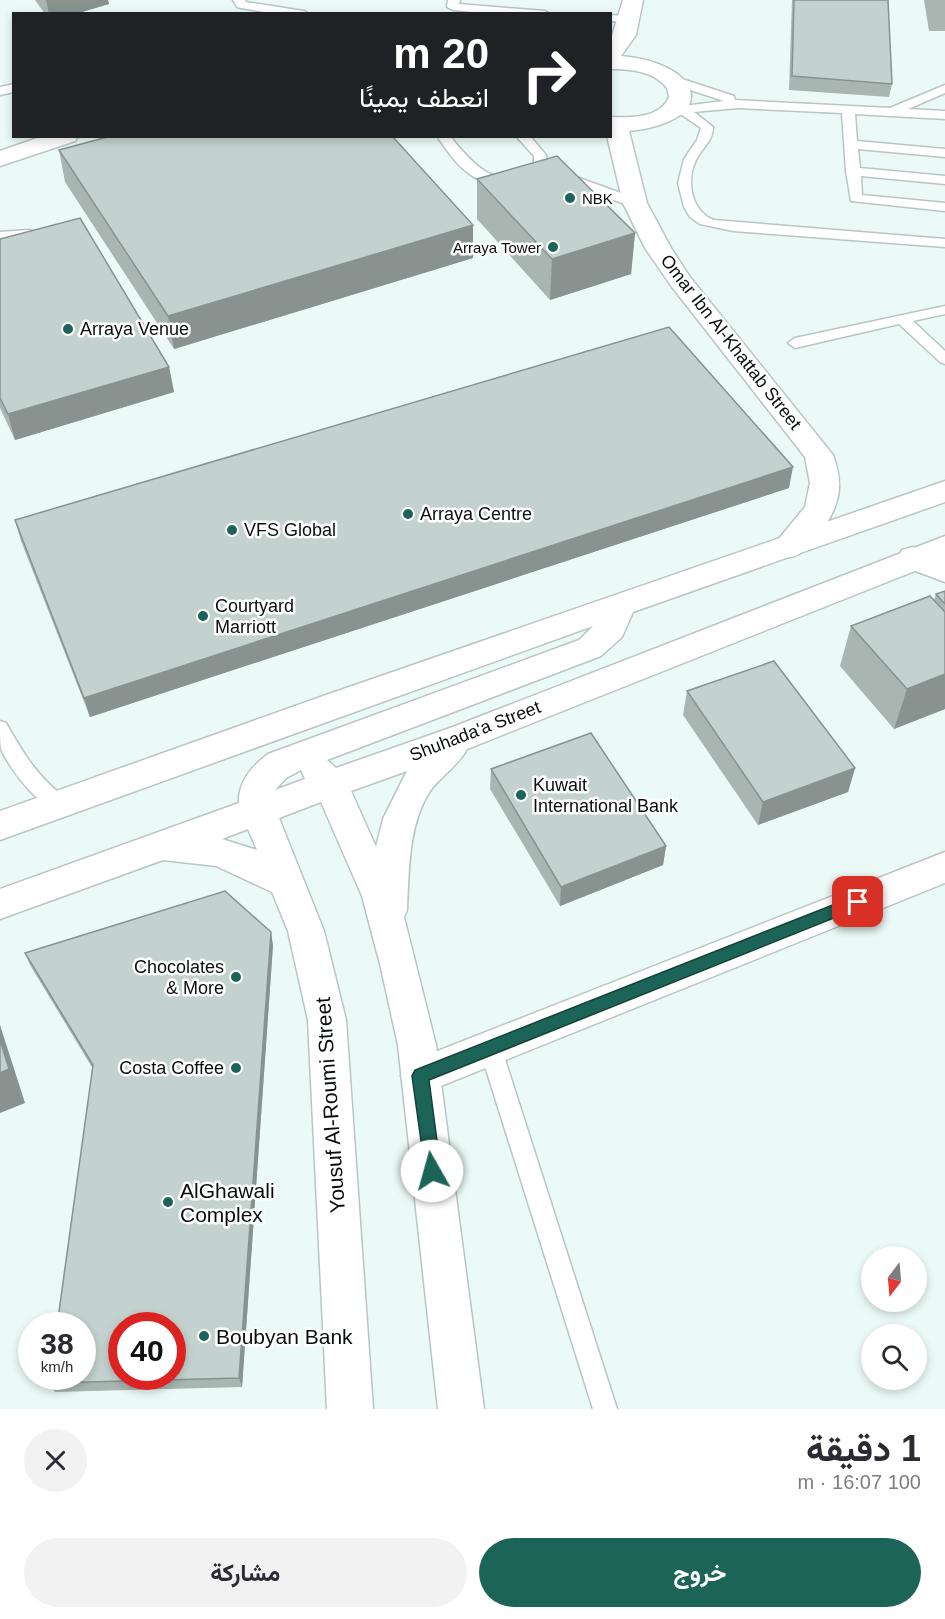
<!DOCTYPE html>
<html lang="ar">
<meta charset="utf-8">
<style>
:root{--surface:#fff;--page:#f2f2f3;--text:#2b2b33;--muted:#7c7c81;--accent:#1d6458}
body{margin:0;font-family:Arial,Vazirmatn,sans-serif;background:var(--page);color:var(--text);direction:rtl;height:100vh;display:flex;flex-direction:column;font-size:22px;white-space:nowrap}
*{box-sizing:border-box;margin:0}
p{font-size:20px;color:var(--muted)}
.icon{flex:none;width:33px;height:33px;fill:none;stroke:currentColor;stroke-width:2;stroke-linecap:round;stroke-linejoin:round}
.map{position:relative;height:1409px;overflow:hidden;direction:ltr}
.drawer{display:flex;flex-direction:column;background:var(--surface);flex:1}
.drawer>*{flex:none}
.banner{position:absolute;left:12px;top:12px;width:600px;height:126px;border-radius:0px;box-shadow:0 3px 9px #0003;direction:rtl;background:#202124;color:#fff;overflow:hidden}
.needle{width:39px;rotate:196deg}
.buttons{position:absolute;left:861px;top:1246px;display:grid;gap:12px}
.buttons a{display:grid;place-items:center;width:66px;height:66px;border-radius:50%;background:var(--surface);box-shadow:0 3px 9px #0003;font-size:30px}
.speed{position:absolute;left:18px;top:1312px;display:flex;gap:12px;font-size:30px;font-weight:700;text-align:center}
.speed>*{display:grid;place-content:center;width:78px;height:78px;border-radius:50%;background:var(--surface);box-shadow:0 3px 9px #0003;line-height:1}
.speed small{font-size:15px;font-weight:400}
.speed .limit{border:9px solid #d22;background:#fff;color:#111}
.pin{position:absolute;display:grid;place-items:center;width:51px;height:51px;color:#fff;margin:-26px;border-radius:12px;box-shadow:0 3px 9px #0006}
.me{position:absolute;width:66px;margin:-33px;rotate:353deg;stroke-linejoin:round;filter:drop-shadow(0 0 4px #0008)}
.turn{display:flex;align-items:center;gap:21px;height:126px;padding:0 24px;font-size:27px}
.turn .icon{width:78px;height:78px;stroke-width:2.5}
.turn b{display:block;font-size:42px;line-height:51px}
.round{display:grid;place-items:center;flex:none;width:63px;height:63px;border-radius:32px;background:var(--page)}
.summary{display:flex;align-items:center;justify-content:space-between;height:102px;padding:0 24px}
h1{font-size:36px;font-weight:700;line-height:45px}
.primary-button{display:flex;gap:12px;margin-top:auto;padding:12px 24px}
.primary-button a{flex:1;height:69px;border-radius:36px;background:var(--accent);color:#fff;font-size:24px;font-weight:700;line-height:69px;text-align:center}
.primary-button a+a{background:var(--page);color:var(--text)}
.map>svg:first-child{display:block}
.lines{fill:none;stroke-linecap:round;stroke-linejoin:round}
.lane-casing{stroke:#b8c6c3;stroke-width:3}
.street-casing{stroke:#b8c6c3;stroke-width:3}
.secondary-casing{stroke:#b8c6c3;stroke-width:3}
.lane{fill:#fff;fill-rule:evenodd}
.street{fill:#fff;fill-rule:evenodd}
.secondary{fill:#fff;fill-rule:evenodd}
.wall{fill:#a8b5b1}
.shaded-wall{fill:#889390}
.building{fill:#c3d2ce;stroke:#889390;stroke-width:1.5;fill-rule:evenodd}
.route{fill:#1d6458;stroke:#134139;stroke-width:1.5}
.poi-dot{fill:#1d6458;stroke:#fff;stroke-width:2}
.labels{text-anchor:middle;dominant-baseline:central;stroke-width:5;stroke-linejoin:round;paint-order:stroke}
.far-poi-label{font-size:15px;fill:#090e0d;stroke:#fff;text-anchor:start}
.poi-label{font-size:18px;fill:#090e0d;stroke:#fff;text-anchor:start}
.street-label{font-size:18px;fill:#090e0d;stroke:#fff}
.near-street-label{font-size:21px;fill:#090e0d;stroke:#fff}
.near-poi-label{font-size:21px;fill:#090e0d;stroke:#fff;text-anchor:start}
</style>
<div class="map">
<svg width="945" height="1409" viewBox="0 0 945 1409">
<rect width="100%" height="100%" fill="#ebfaf6"/>
<g class="lines">
<defs>
<g id="lane">
<path d="M233,0H245L246,2L304,11L309,14H276L241,8L237,7Z"/>
<path d="M448,0H460L459,4L545,11L550,14H493L453,10L447,7Z"/>
<path d="M610,15L628,16L634,19L628,22L610,21Z"/>
<path d="M673,76L734,96L735,100L890,108L945,85V93L908,109L945,111V119L855,114L857,141L945,149V157L858,149L860,168L945,176V184L861,176L862,195L945,203V211L851,201L846,171L842,113L738,108L694,112L713,127C713,141 702,148 696,160C686,181 691,211 714,220L945,239V247L733,231L700,224L690,217L684,207L678,183L684,159L697,140L701,128L682,115H673L671,112L683,106L724,101L669,83V77Z"/>
<path d="M14,84V92L0,95V87Z"/>
<path d="M437,136H450C471,163 501,197 534,164V156L516,136H530L546,155L547,165C529,189 490,191 467,172C455,163 446,149 437,136Z"/>
<path d="M560,171L640,200L642,203L640,206H630L555,178L553,175L555,172Z"/>
<path d="M29,230L50,237L52,240L45,244L28,238L0,240V232Z"/>
<path d="M945,306V314L913,321L945,351V364L940,362L899,324L795,348L788,343L795,338Z"/>
<path d="M0,721L6,723C23,753 38,778 67,799L69,804L67,809C44,817 9,768 1,749C0,741 0,730 0,721Z"/>
<path d="M490,1037L498,1040L501,1047L617,1409H593L479,1047L482,1040Z"/>
</g>
<g id="street">
<path d="M623,0H643L636,35L621,56C703,63 722,121 629,131L647,203L671,248L690,277L833,455C838,469 841,482 838,496C834,517 816,542 799,554C791,559 784,557 776,555L772,547L805,507L810,483L805,457L672,287L645,248L623,203L607,136H610V117C630,118 661,118 669,97L667,88C654,71 630,69 610,69V42Z"/>
<path d="M43,136H78L75,141L0,166V151Z"/>
<path d="M913,547L945,559V582L902,566L898,558L902,550Z"/>
<path d="M945,852V883L421,1094L407,1089L401,1076L407,1063Z"/>
</g>
<path id="secondary" d="M945,481V502L633,612L622,637L601,656L327,760L336,768L450,728L945,536V559L467,749C459,765 441,776 430,791C408,825 409,871 407,910L404,917L436,1045L484,1409H438L398,1045L380,964L362,896L321,802L279,818L324,931L346,1020L373,1409H327L308,1020L288,931L272,892L216,866L163,860L0,919V889L239,803C238,782 252,766 268,754L579,640L593,626L0,840V811L326,695ZM301,770L305,779L275,790L286,778ZM407,771L383,819L376,847L351,791ZM248,829L257,850L222,839Z"/>
</defs>
<use href="#lane" class="lane-casing"/>
<use href="#street" class="street-casing"/>
<use href="#secondary" class="secondary-casing"/>
<use href="#lane" class="lane"/>
<use href="#street" class="street"/>
<use href="#secondary" class="secondary"/>
</g>
<g class="wall">
<path d="M35,0H108L109,4L75,14H45Z"/>
<path d="M792,0H888L892,84L889,97L789,90Z"/>
<path d="M924,0H945V31H929Z"/>
<path d="M59,150L473,258L174,349L65,182Z"/>
<path d="M477,179L635,233L631,274L550,300L477,219Z"/>
<path d="M0,239L169,367L174,392L15,440L0,408Z"/>
<path d="M789,488L90,717L21,541L15,520Z"/>
<path d="M945,591V709L894,729L840,666L851,626L934,600L936,594Z"/>
<path d="M687,691L855,768L848,792L758,825L683,715Z"/>
<path d="M491,769L666,846L663,865L560,906L490,789Z"/>
<path d="M273,945L242,1387L55,1392L49,1383L93,1069L30,965L25,953Z"/>
</g>
<g class="shaded-wall">
<path d="M46,0H108L109,4L75,14H49Z"/>
<path d="M473,225V258L174,349L168,316Z"/>
<path d="M635,233L631,274L550,300L552,259Z"/>
<path d="M169,367L174,392L15,440L8,414Z"/>
<path d="M793,467L789,488L90,717L84,698Z"/>
<path d="M945,674V709L894,729L907,689Z"/>
<path d="M855,768L848,792L758,825L763,802Z"/>
<path d="M666,846L663,865L560,906L561,887Z"/>
<path d="M271,932L273,945L242,1387L239,1378Z"/>
<path d="M0,1025L25,1103L0,1113Z"/>
</g>
<g class="building">
<path d="M794,0H888L892,84L792,76Z"/>
<path d="M111,136H392L473,225L168,316L59,150Z"/>
<path d="M557,156L635,233L552,259L477,179Z"/>
<path d="M80,218L169,367L8,414L0,398V239Z"/>
<path d="M669,327L793,467L84,698L15,520Z"/>
<path d="M945,591V604L936,594Z"/>
<path d="M930,596L945,612V674L907,689L851,626Z"/>
<path d="M774,661L855,768L763,802L687,691Z"/>
<path d="M591,733L666,846L561,887L491,769Z"/>
<path d="M225,891L271,932L239,1378L49,1383L50,1377H82V1326H57L93,1065L25,953ZM122,1326H172V1377H122Z"/>
<path d="M0,1040L9,1069L0,1073Z"/>
</g>
<path class="route" d="M858,895L864,897L866,902L864,906L429,1080L441,1171L438,1177L432,1179L426,1177L412,1076L415,1070Z"/>
<g class="poi-dot">
<circle cx="570" cy="198" r="6"/>
<circle cx="553" cy="247" r="6"/>
<circle cx="68" cy="329" r="6"/>
<circle cx="408" cy="514" r="6"/>
<circle cx="232" cy="530" r="6"/>
<circle cx="203" cy="616" r="6"/>
<circle cx="521" cy="795" r="6"/>
<circle cx="236" cy="977" r="6"/>
<circle cx="236" cy="1068" r="6"/>
<circle cx="168" cy="1202" r="6"/>
<circle cx="204" cy="1336" r="6"/>
</g>
<g class="labels">
<g class="far-poi-label">
<text x="582" y="198">NBK</text>
<text x="541" y="247" text-anchor="end">Arraya Tower</text>
</g>
<g class="poi-label">
<text x="80" y="329">Arraya Venue</text>
<text x="420" y="514">Arraya Centre</text>
<text x="244" y="530">VFS Global</text>
<text x="215" y="606">Courtyard<tspan x="215" dy="21">Marriott</tspan></text>
<text x="533" y="785">Kuwait<tspan x="533" dy="21">International Bank</tspan></text>
<text x="224" y="967" text-anchor="end">Chocolates<tspan x="224" dy="21">&amp; More</tspan></text>
<text x="224" y="1068" text-anchor="end">Costa Coffee</text>
</g>
<g class="street-label">
<text transform="translate(731 342) rotate(52)">Omar Ibn Al-Khattab Street</text>
<text transform="translate(475 731) rotate(-21)">Shuhada'a Street</text>
</g>
<g class="near-street-label">
<text transform="translate(330 1105) rotate(-94)">Yousuf Al-Roumi Street</text>
</g>
<g class="near-poi-label">
<text x="180" y="1190">AlGhawali<tspan x="180" dy="24">Complex</tspan></text>
<text x="216" y="1336">Boubyan Bank</text>
</g>
</g>
</svg>
<div class="buttons">
<a><svg class="needle" viewBox="-14 -14 28 28"><path d="M0-13l5 13h-10z" fill="#e53935"/><path d="M0 13l5-13h-10z" fill="#7c7c81"/></svg></a>
<a><svg class="icon" aria-label="search" viewBox="0 0 24 24"><circle cx="10" cy="10" r="6"/><path d="M15 15l6 6"/></svg></a>
</div>
<div class="speed"><div>38<small>km/h</small></div><div class="limit">40</div></div>
<div class="pin" style="left:858px;top:902px;background:#d93025"><svg class="icon" aria-label="arrive" viewBox="0 0 24 24"><path d="M6 21V4h12l-3 4 3 4H6"/></svg></div>
<svg class="me" style="left:432px;top:1171px" viewBox="-20 -20 40 40"><circle r="19" fill="#fff"/><path d="M0-13L10 11 0 6-10 11z" fill="#1d6458"/></svg>
<div class="banner">
<div class="turn"><svg class="icon" aria-label="right" viewBox="0 0 24 24"><path d="M7 20v-9h11M14 6l5 5-5 5"/></svg><div><b>20 m</b>انعطف يمينًا</div></div>
</div>
</div>
<section class="drawer">
<div class="summary"><div><h1>1 دقيقة</h1><p>100 m · 16:07</p></div><a class="round"><svg class="icon" aria-label="close" viewBox="0 0 24 24"><path d="M6 6l12 12M18 6L6 18"/></svg></a></div>
<div class="primary-button"><a>خروج</a><a>مشاركة</a></div>
</section>
